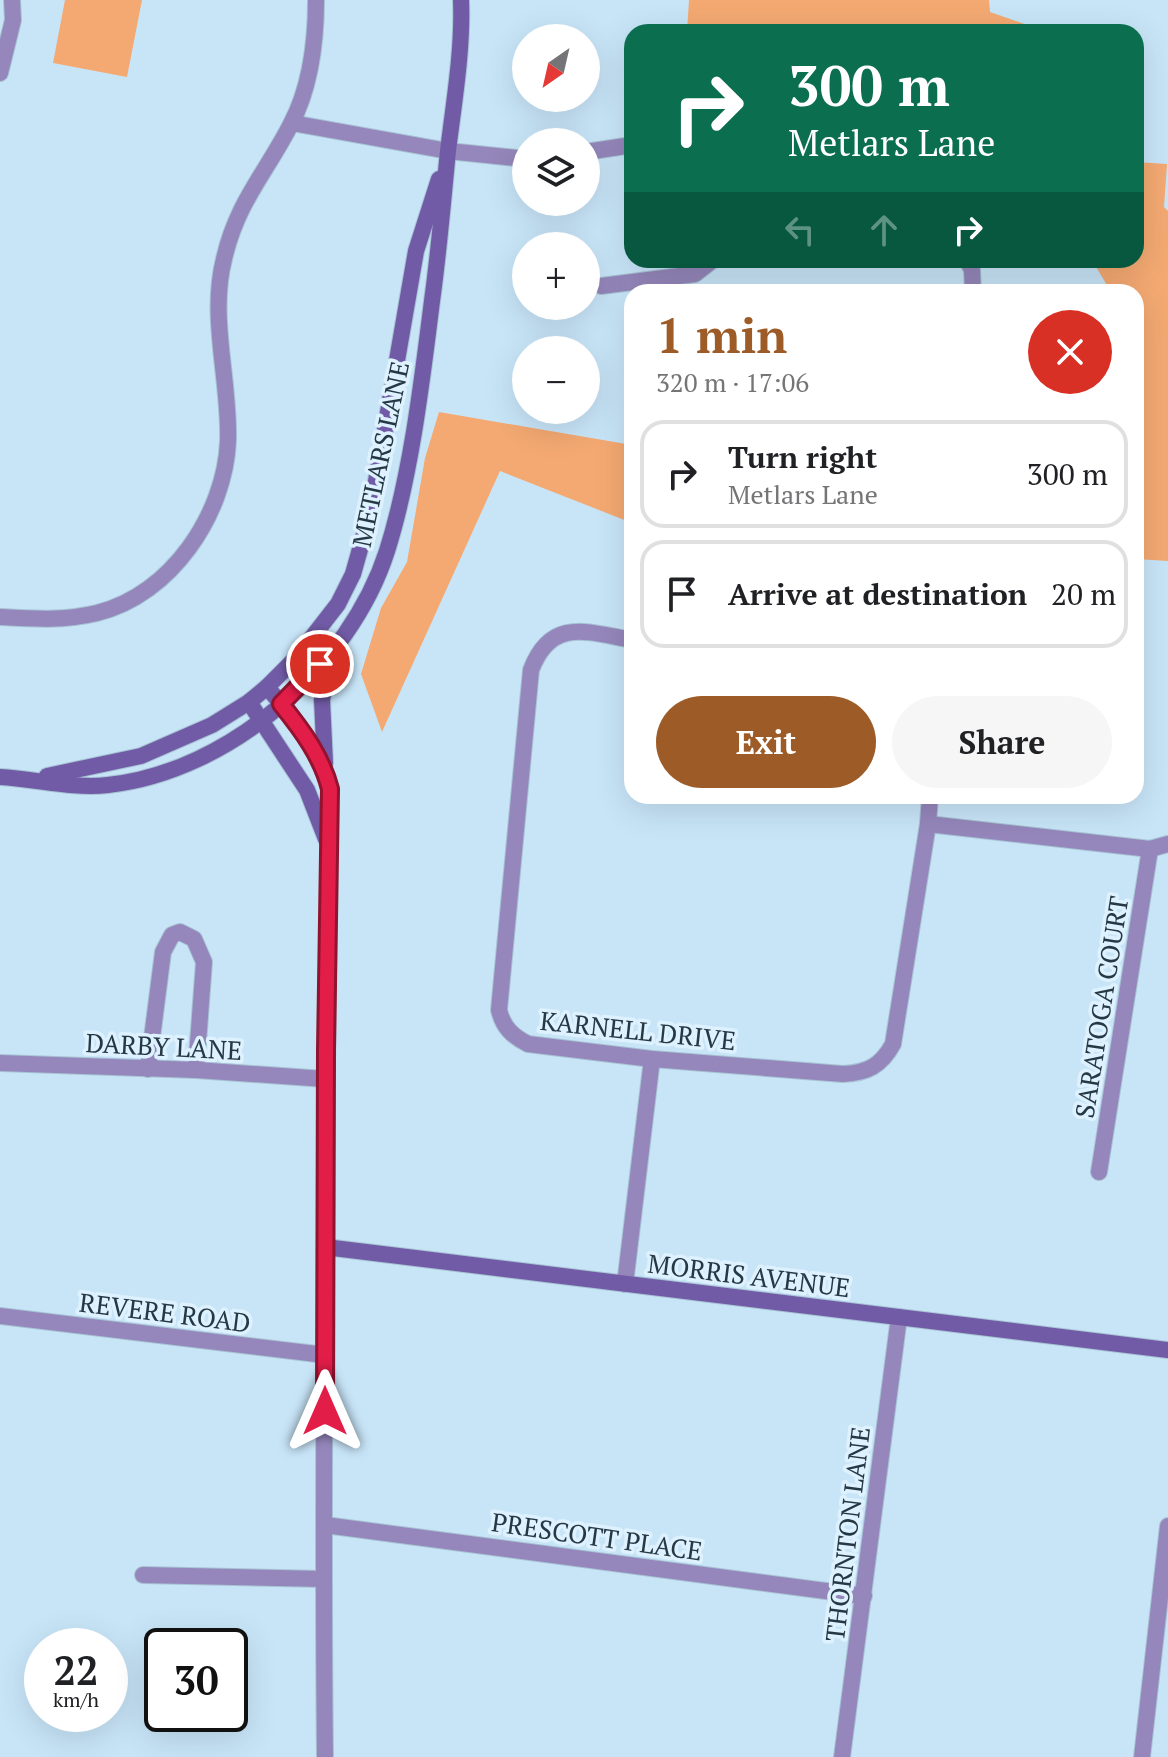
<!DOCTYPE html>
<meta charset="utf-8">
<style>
:root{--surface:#fff;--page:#f6f6f6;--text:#202124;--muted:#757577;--line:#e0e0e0;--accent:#9d5c27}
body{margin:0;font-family:"PT Serif",serif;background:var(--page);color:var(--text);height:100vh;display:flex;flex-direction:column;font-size:30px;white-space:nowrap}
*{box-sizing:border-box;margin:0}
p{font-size:26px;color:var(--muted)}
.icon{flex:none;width:44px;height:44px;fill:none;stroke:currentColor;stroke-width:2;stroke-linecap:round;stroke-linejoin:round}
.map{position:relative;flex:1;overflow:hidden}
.details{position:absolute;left:624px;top:284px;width:520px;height:520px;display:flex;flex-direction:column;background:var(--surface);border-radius:24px;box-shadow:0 8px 32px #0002}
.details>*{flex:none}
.hud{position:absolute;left:624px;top:24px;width:520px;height:244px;border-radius:24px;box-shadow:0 8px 32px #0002;background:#0b6e4f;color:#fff;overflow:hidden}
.needle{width:52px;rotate:214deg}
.tools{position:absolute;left:512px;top:24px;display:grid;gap:16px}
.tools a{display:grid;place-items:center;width:88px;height:88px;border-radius:50%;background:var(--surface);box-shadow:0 8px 32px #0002;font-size:40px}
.speed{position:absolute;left:24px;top:1628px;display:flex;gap:16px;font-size:40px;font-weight:700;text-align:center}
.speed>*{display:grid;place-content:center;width:104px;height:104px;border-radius:50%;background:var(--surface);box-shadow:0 8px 32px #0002;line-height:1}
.speed small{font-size:20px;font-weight:400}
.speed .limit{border:4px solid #111;border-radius:12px;background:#fff;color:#111}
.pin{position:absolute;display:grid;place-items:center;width:68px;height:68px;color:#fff;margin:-34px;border:4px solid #fff;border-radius:50%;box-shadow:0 2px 8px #0007}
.me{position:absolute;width:88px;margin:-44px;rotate:0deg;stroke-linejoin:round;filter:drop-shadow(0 0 6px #0008)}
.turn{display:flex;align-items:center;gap:28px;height:168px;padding:0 32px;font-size:36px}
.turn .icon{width:104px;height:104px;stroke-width:2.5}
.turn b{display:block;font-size:56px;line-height:68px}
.lanes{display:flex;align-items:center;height:76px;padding:0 32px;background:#0003;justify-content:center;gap:40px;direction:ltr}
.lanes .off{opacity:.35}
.round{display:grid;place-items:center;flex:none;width:84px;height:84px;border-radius:42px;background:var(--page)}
.summary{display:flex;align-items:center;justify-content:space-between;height:136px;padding:0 32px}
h1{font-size:48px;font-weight:600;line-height:60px;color:var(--accent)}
.cta{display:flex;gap:16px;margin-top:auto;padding:16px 32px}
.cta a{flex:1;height:92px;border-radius:48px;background:var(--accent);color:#fff;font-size:32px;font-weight:600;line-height:92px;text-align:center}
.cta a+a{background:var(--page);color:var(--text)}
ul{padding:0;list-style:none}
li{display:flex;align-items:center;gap:24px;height:108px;margin:0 16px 12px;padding:0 16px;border:4px solid var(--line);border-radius:24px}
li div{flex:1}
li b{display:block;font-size:30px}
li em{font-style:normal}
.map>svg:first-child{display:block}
.green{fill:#f4a972}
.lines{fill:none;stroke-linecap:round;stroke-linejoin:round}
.street-casing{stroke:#a7c3d4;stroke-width:18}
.secondary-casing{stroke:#a7c3d4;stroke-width:18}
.street{stroke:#9587bb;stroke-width:16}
.secondary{stroke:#725ba6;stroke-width:16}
.route-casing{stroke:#92132f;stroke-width:20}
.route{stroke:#e11d48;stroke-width:14}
.labels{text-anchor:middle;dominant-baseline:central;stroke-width:7;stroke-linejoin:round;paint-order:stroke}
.street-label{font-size:26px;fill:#253945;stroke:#def1fe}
</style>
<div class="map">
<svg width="1168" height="1757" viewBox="0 0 1168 1757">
<rect width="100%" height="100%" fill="#c8e5f8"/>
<g class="green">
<path d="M65,0H142L127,77L53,63Z"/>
<path d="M689,0H989L990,12L1047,32H687Z"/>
<path d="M1136,162L1167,164L1164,207L1168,211V561L1136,559V292H1111L1092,260H1136Z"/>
<path d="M439,412L632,445V523L500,471L382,732L361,674L381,608L407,562L425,458Z"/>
</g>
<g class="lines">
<defs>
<g id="street">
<path d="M0,73L13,20L12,0"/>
<path d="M292,123L448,151L526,159"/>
<path d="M586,152L632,145"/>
<path d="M967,260L972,270L973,292"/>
<path d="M601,286L695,274L713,260"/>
<path d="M0,617C33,619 64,621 97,613C171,595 225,514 228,441C230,381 209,318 224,259C237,202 266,173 291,124C311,86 316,42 316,0"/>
<path d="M632,640C587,632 551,617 531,670L499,1010C503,1027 512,1036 528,1044L652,1059L843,1074C867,1073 881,1066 893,1044L928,824L930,796"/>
<path d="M928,824L1150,849L1168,844"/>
<path d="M0,1063L196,1070L325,1079"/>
<path d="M148,1069L163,952L172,935L180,932L194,939L204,962L196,1070"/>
<path d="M1099,1172L1150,849"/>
<path d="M325,1247C324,1417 323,1587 325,1757"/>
<path d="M625,1284L652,1059"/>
<path d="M0,1316L325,1355"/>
<path d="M325,1525L864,1596"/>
<path d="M143,1575L323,1579"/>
<path d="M842,1757L899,1317"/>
<path d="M1142,1757L1168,1526"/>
</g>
<g id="secondary">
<path d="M267,687C293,718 320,749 330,789L325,1247L1168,1350"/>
<path d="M249,702L307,790L326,839"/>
<path d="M325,763L322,700L330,656"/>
<path d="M47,776L141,756L212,725L249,702L267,687L296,658L338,604L353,574L371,510L416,251L439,179"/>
<path d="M0,777C36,779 73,789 108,785C230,772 350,666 387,551C411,475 422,381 432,301C439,251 443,201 448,151C454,101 463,50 461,0"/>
</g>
</defs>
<use href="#street" class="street-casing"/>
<use href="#secondary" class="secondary-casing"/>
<use href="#street" class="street"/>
<use href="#secondary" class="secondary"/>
</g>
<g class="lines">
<defs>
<path id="route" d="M320,664L281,704C302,730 322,757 330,789L326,1050L325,1411"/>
</defs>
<use href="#route" class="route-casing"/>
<use href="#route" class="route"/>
</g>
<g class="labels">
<g class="street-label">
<text transform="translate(380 454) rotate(-78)">METLARS LANE</text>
<text transform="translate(1101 1007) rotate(-81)">SARATOGA COURT</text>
<text transform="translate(638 1030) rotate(6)">KARNELL DRIVE</text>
<text transform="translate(164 1046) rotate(3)">DARBY LANE</text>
<text transform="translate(749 1275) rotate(7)">MORRIS AVENUE</text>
<text transform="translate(165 1312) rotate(7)">REVERE ROAD</text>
<text transform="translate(847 1534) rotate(-83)">THORNTON LANE</text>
<text transform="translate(597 1536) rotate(8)">PRESCOTT PLACE</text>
</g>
</g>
</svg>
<div class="tools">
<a><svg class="needle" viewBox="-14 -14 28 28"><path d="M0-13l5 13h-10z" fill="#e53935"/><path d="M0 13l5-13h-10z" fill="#757577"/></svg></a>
<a><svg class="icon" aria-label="layers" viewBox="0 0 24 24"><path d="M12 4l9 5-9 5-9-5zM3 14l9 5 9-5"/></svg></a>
<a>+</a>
<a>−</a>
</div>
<div class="speed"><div>22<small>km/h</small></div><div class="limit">30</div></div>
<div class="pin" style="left:320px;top:664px;background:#d93025"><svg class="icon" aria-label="arrive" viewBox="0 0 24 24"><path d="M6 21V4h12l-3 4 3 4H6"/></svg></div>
<svg class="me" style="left:325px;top:1411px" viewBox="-20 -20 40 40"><path d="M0-17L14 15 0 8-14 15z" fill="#e11d48" stroke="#fff" stroke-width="4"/></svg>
<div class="hud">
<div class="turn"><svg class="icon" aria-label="right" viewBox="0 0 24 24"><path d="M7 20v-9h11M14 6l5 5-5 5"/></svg><div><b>300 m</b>Metlars Lane</div></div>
<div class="lanes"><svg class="icon off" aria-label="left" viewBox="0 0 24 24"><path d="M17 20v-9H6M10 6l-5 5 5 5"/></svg><svg class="icon off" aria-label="ahead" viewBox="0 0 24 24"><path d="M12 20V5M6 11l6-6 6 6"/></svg><svg class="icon" aria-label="right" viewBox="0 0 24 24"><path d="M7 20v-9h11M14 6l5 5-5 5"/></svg></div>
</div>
<section class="details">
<div class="summary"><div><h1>1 min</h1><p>320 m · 17:06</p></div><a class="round" style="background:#d93025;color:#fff"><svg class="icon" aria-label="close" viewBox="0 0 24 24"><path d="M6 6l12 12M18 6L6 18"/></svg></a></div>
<ul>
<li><svg class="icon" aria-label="right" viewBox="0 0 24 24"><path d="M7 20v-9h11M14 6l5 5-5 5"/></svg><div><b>Turn right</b><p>Metlars Lane</p></div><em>300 m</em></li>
<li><svg class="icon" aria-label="arrive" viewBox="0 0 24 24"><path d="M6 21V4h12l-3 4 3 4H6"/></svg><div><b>Arrive at destination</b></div><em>20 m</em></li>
</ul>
<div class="cta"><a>Exit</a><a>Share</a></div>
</section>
</div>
